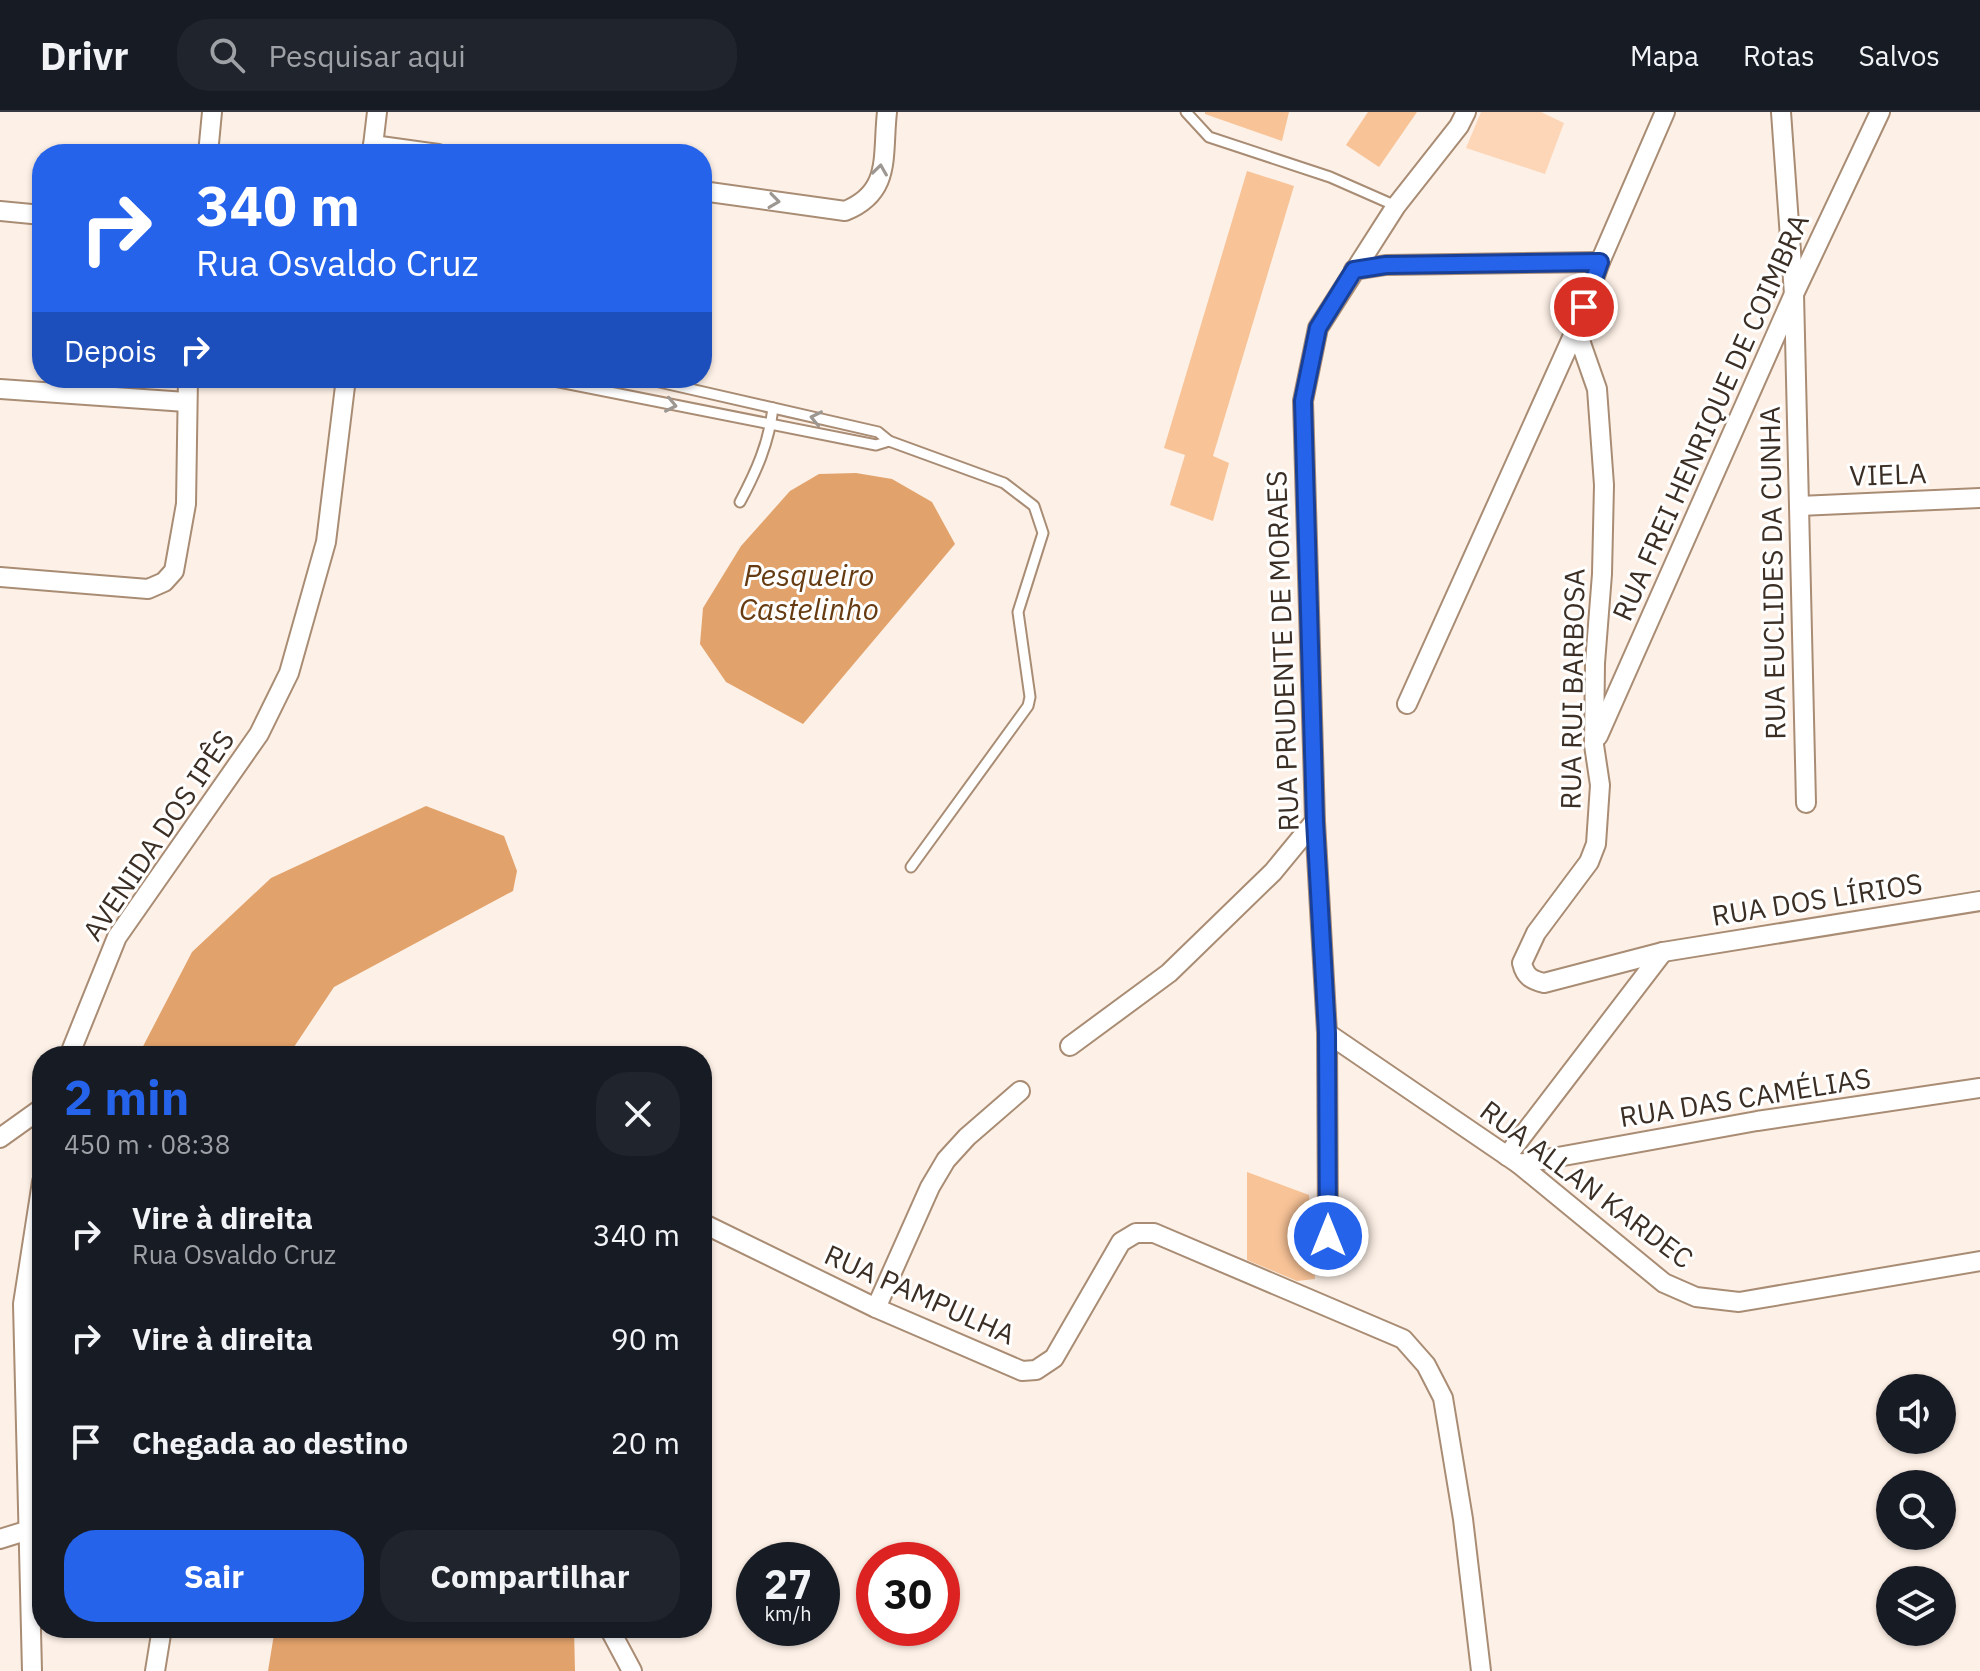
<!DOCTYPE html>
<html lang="pt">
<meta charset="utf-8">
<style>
:root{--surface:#171b24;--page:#20242c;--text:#f1f3f6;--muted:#9ea1a6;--line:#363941;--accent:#2563eb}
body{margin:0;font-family:"IBM Plex Sans",sans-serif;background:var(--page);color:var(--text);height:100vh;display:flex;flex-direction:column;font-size:30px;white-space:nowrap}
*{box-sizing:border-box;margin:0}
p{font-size:26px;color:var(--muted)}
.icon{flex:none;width:44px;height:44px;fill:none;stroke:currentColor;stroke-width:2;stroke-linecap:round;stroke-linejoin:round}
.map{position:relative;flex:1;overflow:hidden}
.details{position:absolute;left:32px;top:934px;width:680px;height:592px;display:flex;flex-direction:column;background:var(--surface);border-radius:32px;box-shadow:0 2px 6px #0004}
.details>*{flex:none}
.guide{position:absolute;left:32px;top:32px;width:680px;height:244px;border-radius:32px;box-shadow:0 2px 6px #0004;background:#2563eb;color:#fff;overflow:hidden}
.controls{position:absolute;left:1876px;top:1262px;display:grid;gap:16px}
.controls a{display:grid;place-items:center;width:80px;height:80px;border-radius:50%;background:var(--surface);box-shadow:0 2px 6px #0004;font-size:40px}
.speed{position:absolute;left:736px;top:1430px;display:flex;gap:16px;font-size:40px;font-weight:700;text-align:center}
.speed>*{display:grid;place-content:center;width:104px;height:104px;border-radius:50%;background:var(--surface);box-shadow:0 2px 6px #0004;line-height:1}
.speed small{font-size:20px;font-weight:400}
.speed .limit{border:12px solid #d22;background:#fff;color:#111}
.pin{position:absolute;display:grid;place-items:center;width:68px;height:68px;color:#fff;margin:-34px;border:4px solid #fff;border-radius:50%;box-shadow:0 2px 8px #0007}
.me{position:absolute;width:88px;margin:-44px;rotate:0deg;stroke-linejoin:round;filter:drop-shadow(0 0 6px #0008)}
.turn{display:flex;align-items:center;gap:28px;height:168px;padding:0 32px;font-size:36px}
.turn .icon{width:104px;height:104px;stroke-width:2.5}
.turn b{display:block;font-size:56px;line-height:68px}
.then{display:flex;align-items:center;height:76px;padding:0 32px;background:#0003;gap:16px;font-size:30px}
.round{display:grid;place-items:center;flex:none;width:84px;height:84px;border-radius:32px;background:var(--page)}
.head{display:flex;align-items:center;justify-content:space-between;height:136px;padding:0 32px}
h1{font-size:48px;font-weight:800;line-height:60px;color:var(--accent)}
.button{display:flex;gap:16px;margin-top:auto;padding:16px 32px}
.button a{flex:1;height:92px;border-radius:32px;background:var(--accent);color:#fff;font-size:32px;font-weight:800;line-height:92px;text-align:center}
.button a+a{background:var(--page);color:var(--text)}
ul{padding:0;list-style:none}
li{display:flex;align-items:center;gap:24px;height:104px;padding:0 32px}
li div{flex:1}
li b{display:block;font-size:30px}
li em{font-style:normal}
header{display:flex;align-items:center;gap:48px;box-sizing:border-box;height:112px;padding:0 40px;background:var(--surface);border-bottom:2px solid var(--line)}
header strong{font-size:38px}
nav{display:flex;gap:44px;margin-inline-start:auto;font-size:28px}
.search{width:560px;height:72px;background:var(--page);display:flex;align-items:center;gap:20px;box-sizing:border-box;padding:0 28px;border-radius:32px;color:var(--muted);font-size:30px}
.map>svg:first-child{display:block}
.green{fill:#fdd6b7}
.water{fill:#e2a26b}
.building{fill:#f8c397}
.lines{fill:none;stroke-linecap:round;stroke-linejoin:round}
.lane-casing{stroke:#a98c74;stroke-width:13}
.street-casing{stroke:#a98c74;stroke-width:22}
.lane{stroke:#fff;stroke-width:9}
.street{stroke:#fff;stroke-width:18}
.oneway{stroke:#9d9792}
.route-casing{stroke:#184099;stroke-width:20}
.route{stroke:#2563eb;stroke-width:14}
.labels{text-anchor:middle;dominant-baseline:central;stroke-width:6;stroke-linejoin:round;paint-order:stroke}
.street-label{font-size:28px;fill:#3b2f25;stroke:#fff}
.water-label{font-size:30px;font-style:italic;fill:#663b11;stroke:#fff}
</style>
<header>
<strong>Drivr</strong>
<div class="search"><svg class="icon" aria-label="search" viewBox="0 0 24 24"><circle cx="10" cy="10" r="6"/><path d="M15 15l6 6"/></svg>Pesquisar aqui</div>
<nav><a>Mapa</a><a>Rotas</a><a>Salvos</a></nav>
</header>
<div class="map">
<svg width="1980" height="1559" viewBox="0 0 1980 1559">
<rect width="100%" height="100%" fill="#fdf0e6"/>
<path class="green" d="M1481,0H1541L1564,11L1545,62L1466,36Z"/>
<g class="water">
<path d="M856,361L892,367L932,390L955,432L803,612L726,570L700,532L703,496L741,434L790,379L819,362Z"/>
<path d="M426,694L504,724L517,759L513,779L334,875L288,944H138L192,840L271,766Z"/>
<path d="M275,1516H574L575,1559H268Z"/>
</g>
<g class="building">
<path d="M1205,0H1289L1282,29L1205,2Z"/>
<path d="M1368,0H1417L1379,55L1346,33Z"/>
<path d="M1247,59L1294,74L1213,344L1229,351L1213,409L1170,393L1185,343L1164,336Z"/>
<path d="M1247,1060L1309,1083L1315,1167L1297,1169L1247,1148Z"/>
</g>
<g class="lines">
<defs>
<g id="lane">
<path d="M1186,0L1209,25L1330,65L1396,94"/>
<path d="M539,266L876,333L889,329"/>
<path d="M642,266L878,320L889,329L1004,371L1034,394L1043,421L1018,500L1030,585L1028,594L911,755"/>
<path d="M740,390C756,360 769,331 773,296"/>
</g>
<g id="street">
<path d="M1781,0L1794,182L1806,691"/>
<path d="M373,33L438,42"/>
<path d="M208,42L212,0"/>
<path d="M372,42L377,0"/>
<path d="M702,79L845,99C892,80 882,44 887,0"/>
<path d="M0,99L42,103"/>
<path d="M1354,158L1386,153L1600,150"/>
<path d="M1576,217L1597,277L1604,373L1602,462L1595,551L1594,633L1600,673L1596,732L1589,750L1536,821L1522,851C1525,864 1531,868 1544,871L1663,840L1980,789"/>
<path d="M0,277L186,290"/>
<path d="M1799,394L1980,386"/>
<path d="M0,465L148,477L164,470L174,459L186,392L188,266"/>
<path d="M1407,592L1576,217L1600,150L1665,0"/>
<path d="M1598,624L1794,182L1880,0"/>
<path d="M1327,921L1519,1052L1664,1171L1696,1185L1739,1190L1980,1149"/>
<path d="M1070,934L1169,861L1273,760L1315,709"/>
<path d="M69,944L117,825L259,622L289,561L326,430L346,266"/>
<path d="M0,1026L42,996"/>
<path d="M1507,1044L1663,840"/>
<path d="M1519,1052L1757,1009L1980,976"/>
<path d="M702,1111L876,1196L1022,1259L1036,1258L1054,1246L1121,1130L1136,1121H1154L1403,1227L1426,1253L1443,1286L1463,1407L1481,1559"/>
<path d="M1328,1124L1327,921L1315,709L1303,289L1318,216L1396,94L1459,14L1466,0"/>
<path d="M876,1196L930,1075L946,1048L967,1025L1020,979"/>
<path d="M0,1427L29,1418"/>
<path d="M609,1516L632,1559"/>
<path d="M32,1559L23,1192L42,1070"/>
<path d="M155,1559L162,1516"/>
</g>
</defs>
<use href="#lane" class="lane-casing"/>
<use href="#street" class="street-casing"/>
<use href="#lane" class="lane"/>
<use href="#street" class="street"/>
</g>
<defs><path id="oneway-chevron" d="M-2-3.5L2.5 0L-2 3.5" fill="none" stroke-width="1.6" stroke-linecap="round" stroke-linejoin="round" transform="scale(2)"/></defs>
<g class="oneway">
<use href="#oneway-chevron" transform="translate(880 58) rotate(-82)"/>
<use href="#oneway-chevron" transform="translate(774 89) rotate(8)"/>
<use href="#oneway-chevron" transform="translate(671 293) rotate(12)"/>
<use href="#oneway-chevron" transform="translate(816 306) rotate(-168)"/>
</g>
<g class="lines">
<defs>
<path id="route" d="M1328,1124L1327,921L1315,709L1303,289L1318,216L1354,158L1386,153L1600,150L1584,195"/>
</defs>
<use href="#route" class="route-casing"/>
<use href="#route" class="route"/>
</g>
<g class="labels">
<g class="street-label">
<text transform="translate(1710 305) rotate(-66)">RUA FREI HENRIQUE DE COIMBRA</text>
<text transform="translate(1888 362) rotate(-2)">VIELA</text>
<text transform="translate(1772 461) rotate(-91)">RUA EUCLIDES DA CUNHA</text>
<text transform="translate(1282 539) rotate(-92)">RUA PRUDENTE DE MORAES</text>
<text transform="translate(1572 577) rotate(-89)">RUA RUI BARBOSA</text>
<text transform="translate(158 723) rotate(-56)">AVENIDA DOS IPÊS</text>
<text transform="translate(1817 787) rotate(-9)">RUA DOS LÍRIOS</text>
<text transform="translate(1745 985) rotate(-9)">RUA DAS CAMÉLIAS</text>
<text transform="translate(1587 1072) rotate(37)">RUA ALLAN KARDEC</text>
<text transform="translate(920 1182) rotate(24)">RUA PAMPULHA</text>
</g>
<g class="water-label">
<text x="809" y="462">Pesqueiro<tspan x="809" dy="34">Castelinho</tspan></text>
</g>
</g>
</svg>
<div class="controls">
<a><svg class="icon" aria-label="sound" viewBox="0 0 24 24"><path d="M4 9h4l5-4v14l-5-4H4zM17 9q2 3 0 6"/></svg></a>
<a><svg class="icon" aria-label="search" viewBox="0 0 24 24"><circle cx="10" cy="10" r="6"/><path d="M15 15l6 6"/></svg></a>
<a><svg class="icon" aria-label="layers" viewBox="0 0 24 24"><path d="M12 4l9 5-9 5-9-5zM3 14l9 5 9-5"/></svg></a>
</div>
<div class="speed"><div>27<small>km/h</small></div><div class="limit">30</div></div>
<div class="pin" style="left:1584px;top:195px;background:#d93025"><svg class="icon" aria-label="arrive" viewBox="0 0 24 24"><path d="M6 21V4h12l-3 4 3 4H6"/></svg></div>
<svg class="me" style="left:1328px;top:1124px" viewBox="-20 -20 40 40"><circle r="17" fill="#2563eb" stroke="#fff" stroke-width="3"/><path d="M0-11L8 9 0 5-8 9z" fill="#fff"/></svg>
<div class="guide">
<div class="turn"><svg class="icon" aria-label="right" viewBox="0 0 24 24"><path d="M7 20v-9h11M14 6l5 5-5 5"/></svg><div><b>340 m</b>Rua Osvaldo Cruz</div></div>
<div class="then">Depois<svg class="icon" aria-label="right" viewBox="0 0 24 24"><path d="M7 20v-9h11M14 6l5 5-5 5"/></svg></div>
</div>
<section class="details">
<div class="head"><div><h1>2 min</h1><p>450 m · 08:38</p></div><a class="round"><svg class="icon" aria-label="close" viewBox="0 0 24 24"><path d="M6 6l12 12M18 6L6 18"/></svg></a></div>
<ul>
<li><svg class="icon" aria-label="right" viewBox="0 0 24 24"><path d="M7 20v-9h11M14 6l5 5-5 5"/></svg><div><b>Vire à direita</b><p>Rua Osvaldo Cruz</p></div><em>340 m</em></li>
<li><svg class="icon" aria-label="right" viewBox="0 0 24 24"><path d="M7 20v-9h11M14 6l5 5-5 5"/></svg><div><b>Vire à direita</b></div><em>90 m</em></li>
<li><svg class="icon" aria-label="arrive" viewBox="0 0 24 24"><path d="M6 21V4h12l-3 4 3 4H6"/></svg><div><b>Chegada ao destino</b></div><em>20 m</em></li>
</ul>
<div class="button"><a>Sair</a><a>Compartilhar</a></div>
</section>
</div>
